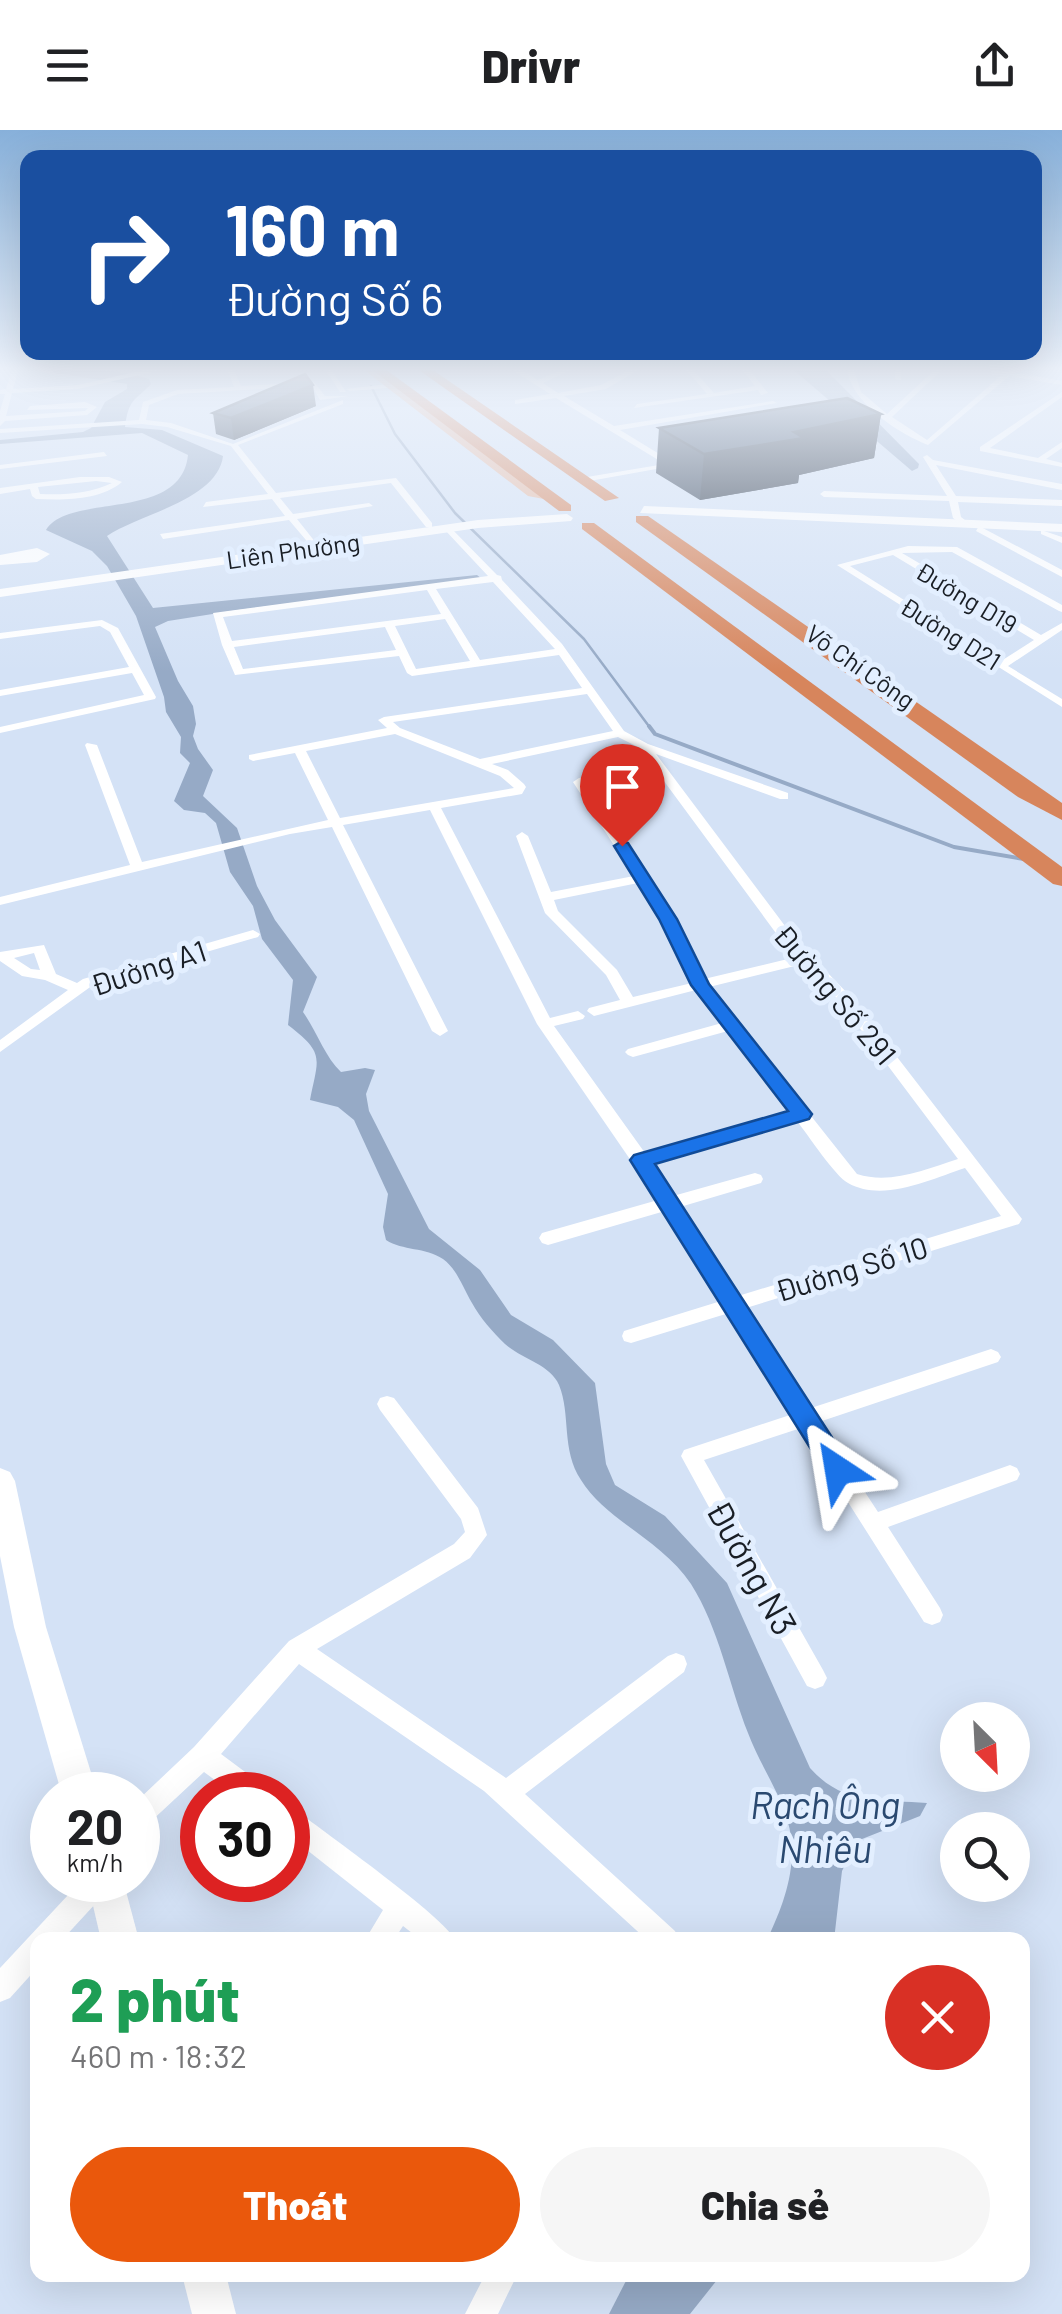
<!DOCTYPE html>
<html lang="vi">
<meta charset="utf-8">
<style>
:root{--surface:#fff;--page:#f6f6f6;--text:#202124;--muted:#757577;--accent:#ea580c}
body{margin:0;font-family:Barlow,sans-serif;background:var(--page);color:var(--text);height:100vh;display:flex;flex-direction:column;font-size:38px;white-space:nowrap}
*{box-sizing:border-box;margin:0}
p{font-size:32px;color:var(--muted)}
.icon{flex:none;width:55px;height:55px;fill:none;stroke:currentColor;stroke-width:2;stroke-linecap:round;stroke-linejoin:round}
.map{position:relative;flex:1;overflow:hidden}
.details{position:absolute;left:30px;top:1802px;width:1000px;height:350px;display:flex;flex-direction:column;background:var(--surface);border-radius:20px;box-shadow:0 10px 40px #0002}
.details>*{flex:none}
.hud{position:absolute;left:20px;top:20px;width:1022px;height:210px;border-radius:20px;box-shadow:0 10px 40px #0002;background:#1a4fa0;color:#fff;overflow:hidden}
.needle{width:65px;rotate:156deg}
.buttons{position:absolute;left:940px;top:1572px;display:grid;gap:20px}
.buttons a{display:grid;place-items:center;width:90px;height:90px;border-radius:50%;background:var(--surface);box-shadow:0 10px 40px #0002;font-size:50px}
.speed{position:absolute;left:30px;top:1642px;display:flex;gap:20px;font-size:50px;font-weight:700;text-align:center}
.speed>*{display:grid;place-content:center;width:130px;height:130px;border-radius:50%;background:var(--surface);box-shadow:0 10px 40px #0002;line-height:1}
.speed small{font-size:25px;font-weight:400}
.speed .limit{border:15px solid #d22;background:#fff;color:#111}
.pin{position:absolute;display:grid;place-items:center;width:85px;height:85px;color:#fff;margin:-102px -42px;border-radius:50% 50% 50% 0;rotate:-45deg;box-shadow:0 0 10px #0007}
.pin .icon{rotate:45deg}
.me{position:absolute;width:110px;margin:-55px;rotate:327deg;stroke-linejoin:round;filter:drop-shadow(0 0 8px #0008)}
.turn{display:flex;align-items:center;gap:35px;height:210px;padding:0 40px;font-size:45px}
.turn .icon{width:130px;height:130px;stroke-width:2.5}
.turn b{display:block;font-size:70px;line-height:85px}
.round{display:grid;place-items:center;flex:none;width:105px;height:105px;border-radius:52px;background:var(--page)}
.headline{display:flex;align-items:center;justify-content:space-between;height:170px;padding:0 40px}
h1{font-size:60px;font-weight:800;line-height:75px;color:#1e9e55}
.primary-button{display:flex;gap:20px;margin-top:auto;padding:20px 40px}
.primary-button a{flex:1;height:115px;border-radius:60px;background:var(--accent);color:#fff;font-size:40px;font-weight:800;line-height:115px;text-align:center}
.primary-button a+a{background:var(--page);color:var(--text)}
header{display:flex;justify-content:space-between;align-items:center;height:130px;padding:0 40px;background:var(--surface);font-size:45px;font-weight:800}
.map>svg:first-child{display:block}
.water{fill:#96aac6}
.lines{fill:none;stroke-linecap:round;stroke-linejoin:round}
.stream-far1{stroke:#96aac6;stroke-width:2.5}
.stream{stroke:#96aac6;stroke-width:4}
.street{fill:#fff;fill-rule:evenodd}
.secondary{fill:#fff;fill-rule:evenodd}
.primary{fill:#e7b69d;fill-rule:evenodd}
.highway{fill:#d7855c;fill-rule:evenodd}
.wall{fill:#324156}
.shaded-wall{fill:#293546}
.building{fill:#3a4c64;stroke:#293546;stroke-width:2.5}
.route{fill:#1a73e8;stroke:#114b97;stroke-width:2.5}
.labels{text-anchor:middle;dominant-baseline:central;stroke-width:10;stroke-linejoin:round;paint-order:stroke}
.far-street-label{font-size:25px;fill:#191e25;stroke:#e3efff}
.street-label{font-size:30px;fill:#191e25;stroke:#e3efff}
.near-street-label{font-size:35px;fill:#191e25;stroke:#e3efff}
.near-water-label{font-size:38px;font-style:italic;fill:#2a4970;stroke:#e3efff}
</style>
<header><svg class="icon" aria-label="menu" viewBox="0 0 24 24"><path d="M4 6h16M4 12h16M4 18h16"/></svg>Drivr<svg class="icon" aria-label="share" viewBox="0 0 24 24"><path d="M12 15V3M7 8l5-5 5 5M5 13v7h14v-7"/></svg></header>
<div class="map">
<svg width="1062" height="2184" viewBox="0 0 1062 2184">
<rect width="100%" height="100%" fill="#d4e2f6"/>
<g class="water">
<path d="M53,236L129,243L149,249L151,254C134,272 129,268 125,297L162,300L223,326C218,370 137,385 107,406L153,478L477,445L482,449L238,480L168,491L155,497L178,551L193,576L196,594L193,606L198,619L213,640L203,666L237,698L257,756L275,790L317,847L303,882C316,900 325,927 341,942L365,938L375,940L366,964L369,981L429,1099L480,1140L511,1185L553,1210L595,1253L606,1334L615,1355L665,1386L727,1453L810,1638C844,1676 880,1669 927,1673L920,1686L857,1711L842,1741L834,1810H767C781,1780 793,1750 792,1716C790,1675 762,1641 748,1603C729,1555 719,1498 691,1454C662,1410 605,1390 581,1350C561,1320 571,1284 559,1255C550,1234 521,1229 505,1214C493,1202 480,1188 472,1173C463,1158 457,1139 443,1129C425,1117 403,1121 386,1110L383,1097L388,1064L354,990L338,977L310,970C318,928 326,924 288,895L293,850L262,809L253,776L230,742L216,693L205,683L184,680L174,671L190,633L180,623L181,607L166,582L164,567L136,486L107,436L92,421L46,400C69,362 181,393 188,325L142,303L0,314V310L83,302L91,298L105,272L127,259V254L54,243Z"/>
<path d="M789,236H822L919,334L918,338L912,341Z"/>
<path d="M629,2145H721L690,2184H609Z"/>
</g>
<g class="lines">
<path class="stream-far1" d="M371,256L395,304L455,383L584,509L651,599"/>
<path class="stream" d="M649,596L655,604L954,717L1024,729"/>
<g class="street">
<path d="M13,236H19L13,259L78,255L157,237L199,236L157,241L78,259L12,263L6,286L85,281L88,278L27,280L30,276L85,272L97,277L87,285L5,291L0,296V281L5,264H0V260L6,259Z"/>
<path d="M226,236H232L241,256L314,252L325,266H349L320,270L312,256L178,264L149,275L146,290L171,293L233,314L343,270V274L238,315L276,363L396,348L432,393V397H426L391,353L280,368L293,384L369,373L373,376L297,389L316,413L311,416L289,390L163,409L160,404L285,386L272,369L203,377L206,372L268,364L231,316L167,297L142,294L0,303V299L139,290L143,272L177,260L234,257Z"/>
<path d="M323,236H329L346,262H340Z"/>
<path d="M506,236H514L538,250L571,236H579L543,253L558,263L601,255L637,236H645L606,259L564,266L614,296L773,271L777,273L620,300L674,333L684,334L584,352L581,348L665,334L556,268L515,274V270L550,264Z"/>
<path d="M683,236H690L714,263L755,256L739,236H746L768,263L761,265L758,260L634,278L637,274L707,264Z"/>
<path d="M847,236H853L861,262L887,284L939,236H946L892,287L927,310L1002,245L991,242L989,236L1006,241L1012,236H1019L1013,242L1062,251V255L1009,246L928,315C898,303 848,271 847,236Z"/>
<path d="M895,236H901V250L895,249Z"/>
<path d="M398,253L401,257L350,261L346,259Z"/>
<path d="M1062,262V267L990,318L1038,328L1062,312V318L1046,329L1062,333V337L980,321V317Z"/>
<path d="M104,322L107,326L0,339V335Z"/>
<path d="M927,325L933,330L1062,354V360L936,335L956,366L1062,370V376L958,372L961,387L970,394L966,397L953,388L949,371L824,367L820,364L824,361L947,366L923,327Z"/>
<path d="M80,347H109L122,352C99,371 64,370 36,369L32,366L30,359L0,364V358ZM96,351L112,353C89,364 64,365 40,364L38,357Z"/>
<path d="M448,395L497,445L501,446L502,450L562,514L624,601L648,614L788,663V669H780L656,624L794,808L850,866L1022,1089L1019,1094L746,1178L811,1278L991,1219L998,1222L1001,1227L998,1232L819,1292L878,1382L1010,1335L1017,1338L1020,1344L1017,1350L888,1397L940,1478L943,1485L940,1492L932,1495L924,1492L801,1298L704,1330L823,1540L827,1548L823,1556L815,1559L807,1556L681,1326L684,1320L793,1284L729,1183L631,1213L624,1211L622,1206L624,1201L721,1171L665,1081L548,1115L542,1113L539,1108L542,1103L658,1070L537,894L430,680L343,695L448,901L440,906L432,901L332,697L290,704L0,775V767L130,735L85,615L87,613L97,615L142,732L328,690L295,623L253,631L249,629V625L387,598L378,590L384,587L582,558L559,525L412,546L407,543L399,526L235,545L222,515L213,483L488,446L445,400ZM493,452L554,518L555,519L480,530L436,459ZM427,460L441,484L232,511L223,487ZM445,489L470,531L416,539L395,496ZM385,497L396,520L243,539L234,517ZM587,564L613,601L480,629L400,598L393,592ZM395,604L500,646L514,658L340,688L306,621ZM618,607L640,618L653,636L579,648L573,652L634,746L551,762L528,706L522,702L516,706L545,783L606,845L620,870L589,878L587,881L594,886L696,860L722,893L628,919L625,922L628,925L633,927L728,901L790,982L645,1023L554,896L583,889L585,886L578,881L550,888L441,678L522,664L526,657L524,654L508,640L492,634ZM658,643L784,814L796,827L704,849L651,748L587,654ZM638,753L661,789L692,853L633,867L617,840L558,781L554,770ZM803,834L840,872L958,1029C926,1039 891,1055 857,1044L709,857ZM797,991C808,1005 835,1046 848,1053C883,1073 931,1049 965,1038L1001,1086L738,1166L680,1077L761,1053L763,1049L761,1045L755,1043L673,1066L651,1033Z"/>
<path d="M979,396L1062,440V447L976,401Z"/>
<path d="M1041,400L1062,407V413L1041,404Z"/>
<path d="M908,416L957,417L1062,475V482L1059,481L952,422L902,423L1041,505L1062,493V500L1008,536L1062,569V577L837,435ZM893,425L1034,510L1001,531L850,436Z"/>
<path d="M37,418L50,424L37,432L0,435V425Z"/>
<path d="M102,490L118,498L156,567L155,569L0,603V597L144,565L132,543L0,566V560L129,537L110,502L100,496L0,509V503Z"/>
<path d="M253,800L260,804L258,807L93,855L0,922V910L68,860L45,850L22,846L0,831V822L44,815L56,844L77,853L83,849ZM34,823L40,840L31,839L14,828Z"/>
<path d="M387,1266L394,1268L478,1378L487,1405L470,1428L317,1519L506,1648L668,1526L676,1523L684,1526L687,1534L684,1542L525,1664L675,1801L679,1810H647L484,1661L299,1534L221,1624L264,1656L267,1665H235L204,1642L147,1695L138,1698V1670L194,1617L289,1511L454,1414L465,1402L461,1389L380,1280L377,1274L380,1268Z"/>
<path d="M288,1678L297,1681C324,1702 446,1788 455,1810H421L403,1796L394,1810H365L383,1780L288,1705Z"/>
<path d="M82,1750H113L109,1759L62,1810H38V1837L10,1868L0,1872V1838Z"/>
<path d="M485,2145H517L498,2184H465Z"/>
</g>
<g class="secondary">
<path d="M644,376L1062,394V402L640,383Z"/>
<path d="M567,384L573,388L571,391L478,398L0,467V459L478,390Z"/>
<path d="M0,1338L10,1342L15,1351L46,1497L98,1665H62L14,1497L0,1426Z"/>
<path d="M87,1750H123L139,1810H101Z"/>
<path d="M182,2145H226L236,2184H192Z"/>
</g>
<path class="primary" d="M359,236H371L537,360L556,366L549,370L528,366Z"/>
<g class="highway">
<path d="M367,236H381L571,375V381H559Z"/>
<path d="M413,236H427L619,368L605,371Z"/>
<path d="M636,386H648L1062,673V690L1018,667L636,392Z"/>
<path d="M582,393H594L1062,737V756L1053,754L582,399Z"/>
</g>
</g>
<g class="wall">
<path d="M316,276L234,310L216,304L213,283Z"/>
<path d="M881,284L874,328L799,345L798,353L700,370L656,343L659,298Z"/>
</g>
<g class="shaded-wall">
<path d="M313,255L316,276L234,310L231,288Z"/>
<path d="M881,284L874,328L799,345L798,353L700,370L704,324L794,302Z"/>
</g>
<g class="building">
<path d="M305,244L313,255L231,288L213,283Z"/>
<path d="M847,268L881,284L794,302L804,308L704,324L659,298Z"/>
</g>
<linearGradient id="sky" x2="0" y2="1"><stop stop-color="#87b0da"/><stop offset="0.44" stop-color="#ecf2fb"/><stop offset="1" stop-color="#ecf2fb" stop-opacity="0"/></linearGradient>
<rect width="1062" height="542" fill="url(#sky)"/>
<path class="route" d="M622,711L628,713L677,789L709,854L812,984L809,989L655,1034L848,1332L852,1340L848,1348L838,1351L829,1348L630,1030L634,1025L788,981L691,855L659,789L614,716Z"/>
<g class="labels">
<g class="far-street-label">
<text transform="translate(293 420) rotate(-8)">Liên Phường</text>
<text transform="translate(967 467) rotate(31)">Đường D19</text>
<text transform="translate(951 503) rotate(32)">Đường D21</text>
<text transform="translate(861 536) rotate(35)">Võ Chí Công</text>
</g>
<g class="street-label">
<text transform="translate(148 837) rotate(-18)">Đường A1</text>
<text transform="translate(836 864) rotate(50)">Đường Số 291</text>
<text transform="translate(851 1138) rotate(-17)">Đường Số 10</text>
</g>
<g class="near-street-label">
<text transform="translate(753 1437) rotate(61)">Đường N3</text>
</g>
<g class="near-water-label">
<text x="825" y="1674">Rạch Ông<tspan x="825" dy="44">Nhiêu</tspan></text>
</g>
</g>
</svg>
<div class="buttons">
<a><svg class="needle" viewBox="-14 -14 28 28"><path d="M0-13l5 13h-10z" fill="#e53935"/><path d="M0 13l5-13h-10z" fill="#757577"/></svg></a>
<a><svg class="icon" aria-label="search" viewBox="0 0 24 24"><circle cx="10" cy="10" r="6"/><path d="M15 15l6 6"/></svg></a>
</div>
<div class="speed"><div>20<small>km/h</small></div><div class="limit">30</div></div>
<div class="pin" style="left:622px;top:716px;background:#d93025"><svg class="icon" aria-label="arrive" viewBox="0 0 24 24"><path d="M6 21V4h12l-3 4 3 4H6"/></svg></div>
<svg class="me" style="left:838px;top:1340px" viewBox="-20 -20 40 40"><path d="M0-17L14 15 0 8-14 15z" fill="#1a73e8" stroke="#fff" stroke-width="4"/></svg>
<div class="hud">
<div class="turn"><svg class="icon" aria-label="right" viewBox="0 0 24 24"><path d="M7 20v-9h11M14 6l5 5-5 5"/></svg><div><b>160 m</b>Đường Số 6</div></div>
</div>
<section class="details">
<div class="headline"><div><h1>2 phút</h1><p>460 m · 18:32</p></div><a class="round" style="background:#d93025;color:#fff"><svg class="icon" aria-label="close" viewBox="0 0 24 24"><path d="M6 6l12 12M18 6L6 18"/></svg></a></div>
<div class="primary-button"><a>Thoát</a><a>Chia sẻ</a></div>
</section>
</div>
